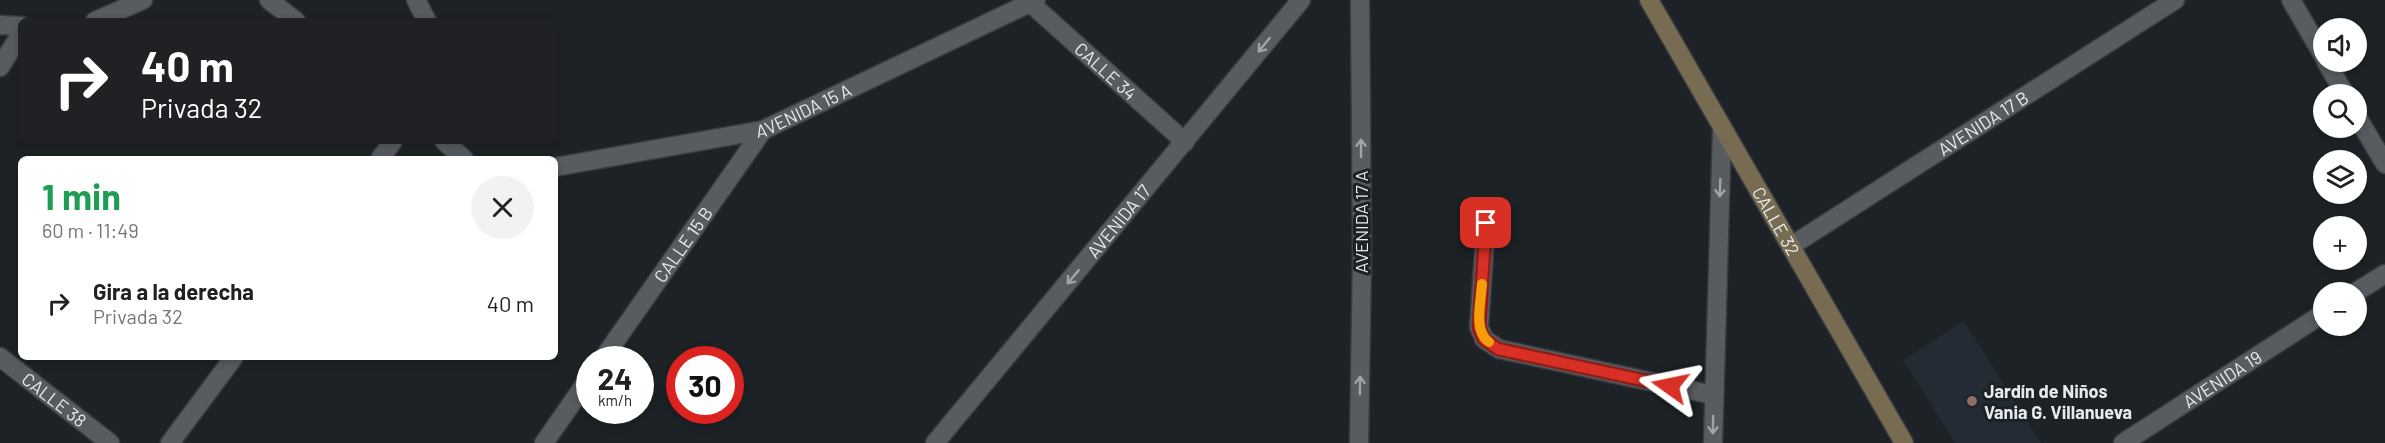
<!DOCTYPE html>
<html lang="es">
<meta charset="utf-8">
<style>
:root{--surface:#fff;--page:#f2f2f2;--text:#202124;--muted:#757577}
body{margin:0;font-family:Barlow,sans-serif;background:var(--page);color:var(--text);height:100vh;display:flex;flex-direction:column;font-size:22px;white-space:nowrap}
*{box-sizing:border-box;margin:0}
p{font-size:20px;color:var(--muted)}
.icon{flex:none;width:33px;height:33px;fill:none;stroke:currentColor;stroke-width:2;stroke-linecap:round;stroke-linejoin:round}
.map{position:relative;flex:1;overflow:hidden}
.drawer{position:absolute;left:18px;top:156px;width:540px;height:204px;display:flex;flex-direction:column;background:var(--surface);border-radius:9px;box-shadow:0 3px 9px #0003}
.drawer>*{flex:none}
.guide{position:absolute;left:18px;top:18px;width:540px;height:126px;border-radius:9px;box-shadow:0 3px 9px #0003;background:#202124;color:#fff;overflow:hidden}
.buttons{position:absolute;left:2313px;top:18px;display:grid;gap:12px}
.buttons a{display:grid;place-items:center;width:54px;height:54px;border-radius:50%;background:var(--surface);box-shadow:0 3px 9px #0003;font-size:30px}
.speed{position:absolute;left:576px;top:346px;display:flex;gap:12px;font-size:30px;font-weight:700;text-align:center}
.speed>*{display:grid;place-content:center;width:78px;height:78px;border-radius:50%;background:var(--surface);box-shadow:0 3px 9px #0003;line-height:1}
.speed small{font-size:15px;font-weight:400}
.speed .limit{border:9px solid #d22;background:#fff;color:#111}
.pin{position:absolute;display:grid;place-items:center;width:51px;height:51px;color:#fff;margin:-26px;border-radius:12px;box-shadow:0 3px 9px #0006}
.me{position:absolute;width:66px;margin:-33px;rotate:282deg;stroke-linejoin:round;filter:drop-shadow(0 0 4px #0008)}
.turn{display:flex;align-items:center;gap:21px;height:126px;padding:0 24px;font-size:27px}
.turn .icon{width:78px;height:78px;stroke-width:2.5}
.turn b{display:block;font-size:42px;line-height:51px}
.round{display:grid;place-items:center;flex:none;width:63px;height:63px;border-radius:32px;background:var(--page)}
.headline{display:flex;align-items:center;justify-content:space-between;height:102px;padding:0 24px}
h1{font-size:36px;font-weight:700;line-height:45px;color:#1e9e55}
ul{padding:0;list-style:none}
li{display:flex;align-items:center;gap:18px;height:90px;padding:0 24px}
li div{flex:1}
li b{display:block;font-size:22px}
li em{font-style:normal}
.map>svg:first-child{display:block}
.built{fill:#232c34}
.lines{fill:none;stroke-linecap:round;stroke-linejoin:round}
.street-casing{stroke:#383c40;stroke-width:21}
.secondary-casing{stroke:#383c40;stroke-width:21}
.street{stroke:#575c61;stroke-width:18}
.secondary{stroke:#776c51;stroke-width:18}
.oneway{stroke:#a0a4a8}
.route-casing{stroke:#8d1f18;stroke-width:15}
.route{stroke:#d93025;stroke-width:10}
.slow{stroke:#f59e0b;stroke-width:10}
.education-dot{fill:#8d6e63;stroke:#1d2226;stroke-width:2}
.labels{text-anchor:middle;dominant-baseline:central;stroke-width:6;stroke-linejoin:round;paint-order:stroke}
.street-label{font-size:18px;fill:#e8ebee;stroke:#1d2226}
.poi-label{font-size:18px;font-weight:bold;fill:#e8ebee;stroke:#1d2226;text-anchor:start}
</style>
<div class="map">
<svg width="2385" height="443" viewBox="0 0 2385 443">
<rect width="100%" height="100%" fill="#1d2226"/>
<path class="built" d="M1964,321L2041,443H1955L1903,360Z"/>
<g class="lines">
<defs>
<g id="street">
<path d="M269,0L296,21"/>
<path d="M416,0L427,21"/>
<path id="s1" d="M1027,0L1185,142"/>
<path d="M2291,0L2324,57"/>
<path d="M95,21L143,0"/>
<path d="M0,25L21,26"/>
<path d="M2326,62L2345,94"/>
<path d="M0,67L21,34"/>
<path d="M2356,115L2385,164"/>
<path d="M444,141L464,159"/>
<path d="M380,159L393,141"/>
<path id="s2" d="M555,167L763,130L1036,0"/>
<path d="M1486,223L1479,327L1484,339L1499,349L1713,395"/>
<path id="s3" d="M1791,246L2175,0"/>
<path d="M2356,292L2385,274"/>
<path id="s4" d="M0,357L110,443"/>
<path id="s5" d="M602,360L763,130"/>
<path d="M170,443L234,357"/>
<path d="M544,443L590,377"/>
<path id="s6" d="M935,443L1301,0"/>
<path d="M1359,443L1362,257L1360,0"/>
<path d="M1713,443L1722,130"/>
<path id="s7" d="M2123,443L2324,313"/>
</g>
<g id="secondary">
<path id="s8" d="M1649,0L1904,443"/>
</g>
</defs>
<use href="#street" class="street-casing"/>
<use href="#secondary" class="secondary-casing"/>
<use href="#street" class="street"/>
<use href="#secondary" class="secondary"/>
</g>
<defs><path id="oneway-shaft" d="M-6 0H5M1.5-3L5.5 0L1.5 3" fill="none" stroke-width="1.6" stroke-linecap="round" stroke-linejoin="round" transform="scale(1.5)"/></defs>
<g class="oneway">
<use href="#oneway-shaft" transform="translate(1264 45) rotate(129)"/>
<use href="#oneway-shaft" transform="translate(1361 148) rotate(-90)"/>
<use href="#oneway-shaft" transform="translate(1720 188) rotate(92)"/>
<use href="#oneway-shaft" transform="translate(1073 277) rotate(130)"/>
<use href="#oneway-shaft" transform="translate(1360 385) rotate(-89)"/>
<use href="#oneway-shaft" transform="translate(1713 425) rotate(91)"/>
</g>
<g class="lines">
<defs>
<path id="route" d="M1486,223L1479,327L1484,339L1498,349L1670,386"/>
</defs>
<use href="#route" class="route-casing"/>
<use href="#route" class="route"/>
<path class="slow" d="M1482,284C1481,301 1473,331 1489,342"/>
</g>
<circle class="education-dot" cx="1972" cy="401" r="6"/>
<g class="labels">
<g class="street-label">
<text stroke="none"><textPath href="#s1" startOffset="106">CALLE 34</textPath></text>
<text stroke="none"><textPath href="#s2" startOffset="256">AVENIDA 15 A</textPath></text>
<text stroke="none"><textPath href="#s3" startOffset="228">AVENIDA 17 B</textPath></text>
<text stroke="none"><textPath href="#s6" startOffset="288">AVENIDA 17</textPath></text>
<text transform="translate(1361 222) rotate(-90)">AVENIDA 17 A</text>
<text stroke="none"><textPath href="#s8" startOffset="255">CALLE 32</textPath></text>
<text stroke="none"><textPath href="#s5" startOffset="141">CALLE 15 B</textPath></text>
<text stroke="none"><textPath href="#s7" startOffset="118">AVENIDA 19</textPath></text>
<text stroke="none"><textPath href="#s4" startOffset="69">CALLE 38</textPath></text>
</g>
<g class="poi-label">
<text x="1984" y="391">Jardín de Niños<tspan x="1984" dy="21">Vania G. Villanueva</tspan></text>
</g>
</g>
</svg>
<div class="buttons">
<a><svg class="icon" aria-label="sound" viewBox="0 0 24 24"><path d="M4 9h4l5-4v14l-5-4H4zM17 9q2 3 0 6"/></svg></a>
<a><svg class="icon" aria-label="search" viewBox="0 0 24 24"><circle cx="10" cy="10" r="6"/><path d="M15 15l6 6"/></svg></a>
<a><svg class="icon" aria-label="layers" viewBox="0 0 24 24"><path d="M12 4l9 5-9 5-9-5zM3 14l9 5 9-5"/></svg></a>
<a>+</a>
<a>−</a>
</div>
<div class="speed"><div>24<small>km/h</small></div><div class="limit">30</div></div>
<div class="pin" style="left:1486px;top:223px;background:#d93025"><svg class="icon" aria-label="arrive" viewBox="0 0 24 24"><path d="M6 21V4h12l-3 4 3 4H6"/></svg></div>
<svg class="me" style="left:1670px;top:386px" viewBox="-20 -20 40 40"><path d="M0-17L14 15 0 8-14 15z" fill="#d93025" stroke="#fff" stroke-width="4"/></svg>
<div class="guide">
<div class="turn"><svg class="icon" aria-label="right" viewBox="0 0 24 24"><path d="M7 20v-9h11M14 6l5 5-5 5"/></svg><div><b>40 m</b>Privada 32</div></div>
</div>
<section class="drawer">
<div class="headline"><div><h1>1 min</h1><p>60 m · 11:49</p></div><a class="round"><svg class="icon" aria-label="close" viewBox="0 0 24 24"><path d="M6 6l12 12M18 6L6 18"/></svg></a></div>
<ul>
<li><svg class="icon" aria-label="right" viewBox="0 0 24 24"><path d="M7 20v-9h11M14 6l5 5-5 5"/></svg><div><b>Gira a la derecha</b><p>Privada 32</p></div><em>40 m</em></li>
</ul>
</section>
</div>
